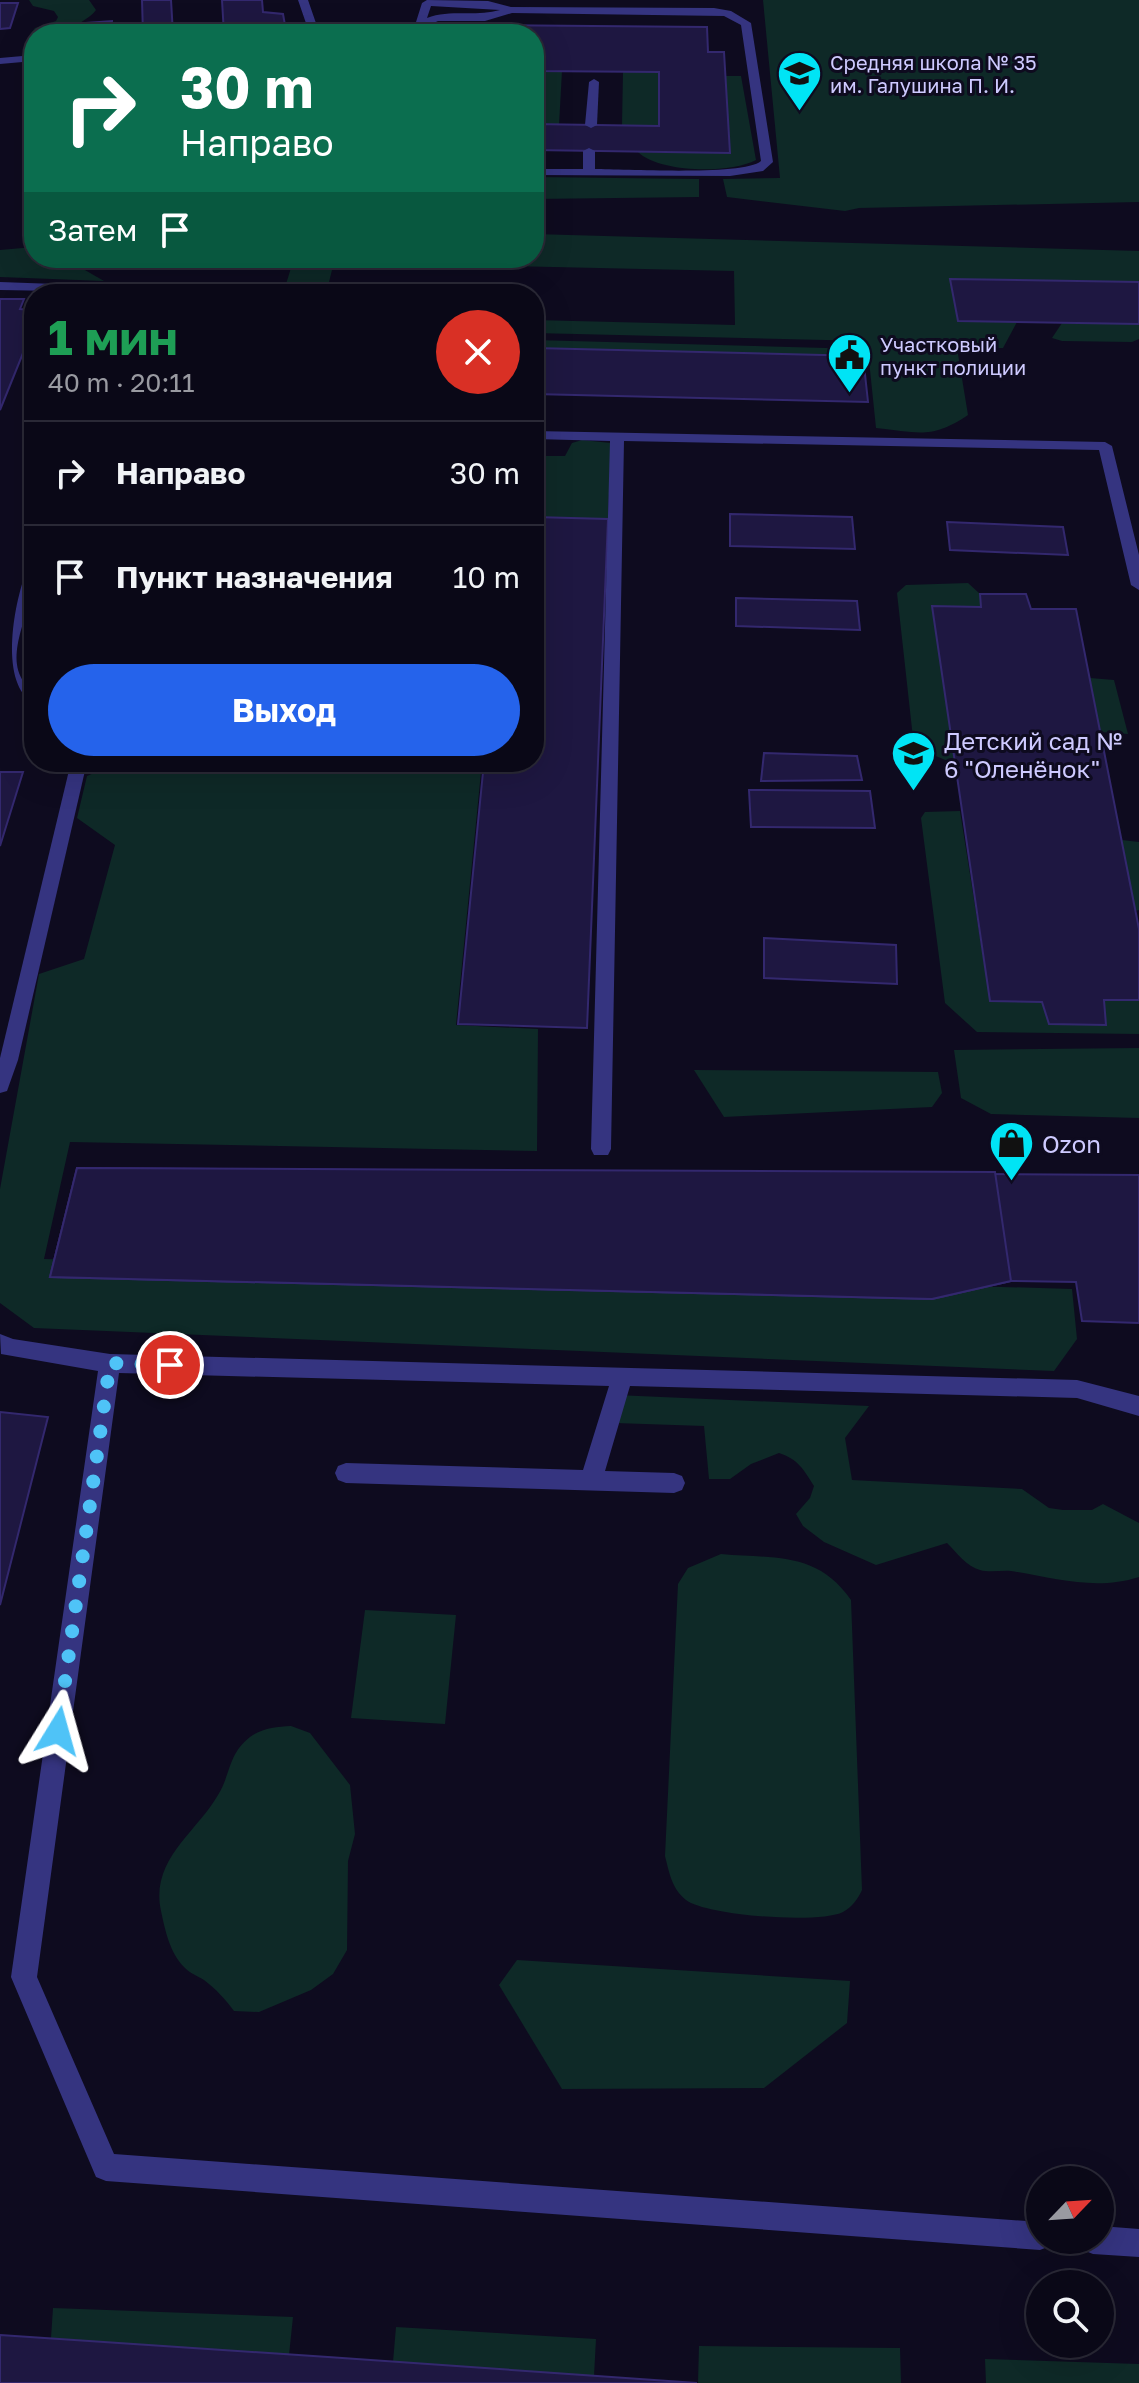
<!DOCTYPE html>
<html lang="ru">
<meta charset="utf-8">
<style>
:root{--surface:#0a0817;--page:#181624;--text:#f1f3f6;--muted:#999aa1;--line:#2a2936;--accent:#2563eb}
body{margin:0;font-family:"Golos Text",sans-serif;background:var(--page);color:var(--text);height:100vh;display:flex;flex-direction:column;font-size:30px;white-space:nowrap}
*{box-sizing:border-box;margin:0}
p{font-size:26px;color:var(--muted)}
.icon{flex:none;width:44px;height:44px;fill:none;stroke:currentColor;stroke-width:2;stroke-linecap:round;stroke-linejoin:round}
.map{position:relative;flex:1;overflow:hidden}
.sheet{position:absolute;left:24px;top:284px;width:520px;height:488px;display:flex;flex-direction:column;background:var(--surface);border-radius:32px;box-shadow:0 8px 32px #0002,0 0 0 2px var(--line)}
.sheet>*{flex:none}
.guide{position:absolute;left:24px;top:24px;width:520px;height:244px;border-radius:32px;box-shadow:0 8px 32px #0002,0 0 0 2px var(--line);background:#0b6e4f;color:#fff;overflow:hidden}
.needle{width:52px;rotate:65deg}
.buttons{position:absolute;left:1026px;top:2166px;display:grid;gap:16px}
.buttons a{display:grid;place-items:center;width:88px;height:88px;border-radius:50%;background:var(--surface);box-shadow:0 8px 32px #0002,0 0 0 2px var(--line);font-size:40px}
.pin{position:absolute;display:grid;place-items:center;width:68px;height:68px;color:#fff;margin:-34px;border:4px solid #fff;border-radius:50%;box-shadow:0 2px 8px #0007}
.me{position:absolute;width:88px;margin:-44px;rotate:8deg;stroke-linejoin:round;filter:drop-shadow(0 0 6px #0008)}
.turn{display:flex;align-items:center;gap:28px;height:168px;padding:0 24px;font-size:36px}
.turn .icon{width:104px;height:104px;stroke-width:2.5}
.turn b{display:block;font-size:56px;line-height:68px}
.then{display:flex;align-items:center;height:76px;padding:0 24px;background:#0003;gap:16px;font-size:30px}
.round{display:grid;place-items:center;flex:none;width:84px;height:84px;border-radius:42px;background:var(--page)}
.summary{display:flex;align-items:center;justify-content:space-between;height:136px;padding:0 24px}
h1{font-size:48px;font-weight:700;line-height:60px;color:#1e9e55}
.primary-button{display:flex;gap:16px;margin-top:auto;padding:16px 24px}
.primary-button a{flex:1;height:92px;border-radius:48px;background:var(--accent);color:#fff;font-size:32px;font-weight:700;line-height:92px;text-align:center}
ul{padding:0;list-style:none}
li{display:flex;align-items:center;gap:24px;height:104px;padding:0 24px;border-top:2px solid var(--line)}
li div{flex:1}
li b{display:block;font-size:30px}
li em{font-style:normal}
.map>svg:first-child{display:block}
.green{fill:#0e2927}
.building{fill:#1e1741;stroke:#33286e;stroke-width:2}
.lines{fill:none;stroke-linecap:round;stroke-linejoin:round}
.service{fill:#353480;fill-rule:evenodd}
.route{stroke:#4fc3f7;stroke-width:14;stroke-dasharray:0 25.2}
.labels{text-anchor:middle;dominant-baseline:central;stroke-width:6;stroke-linejoin:round;paint-order:stroke}
.far-poi-label{font-size:20px;fill:#cecaff;stroke:#0e0b1f;text-anchor:start}
.poi-label{font-size:24px;fill:#cecaff;stroke:#0e0b1f;text-anchor:start}
</style>
<div class="map">
<svg width="1139" height="2383" viewBox="0 0 1139 2383">
<rect width="100%" height="100%" fill="#0e0b1f"/>
<g class="green">
<path d="M29,0H89L96,10C89,20 74,24 66,34H34V45L29,36L35,28L56,21L58,17L54,11L33,6Z"/>
<path d="M763,0H1139V202L859,208L845,211L727,197L723,179L780,178Z"/>
<path d="M534,71H562L559,125L534,124Z"/>
<path d="M623,72H659V126L622,125Z"/>
<path d="M725,76H741L756,160C729,174 660,173 638,152L730,153Z"/>
<path d="M534,177L699,179V197L534,199Z"/>
<path d="M534,234L1139,251V282L951,280L958,321L1017,322L1003,348H957L968,415C931,440 918,432 876,428L867,341L534,333V320L735,325L734,271L334,262L326,294H283L294,258H534Z"/>
<path d="M34,247V258H64L104,281L0,277V250Z"/>
<path d="M1062,323L1139,324V339L1132,342L1062,341L1052,338Z"/>
<path d="M534,340L863,349V356L534,348Z"/>
<path d="M582,440L611,443L608,519L534,517V456H565L572,443Z"/>
<path d="M968,583L980,594L981,607H932L955,764L914,747L897,593L906,585Z"/>
<path d="M1090,678L1114,680L1128,734L1100,732Z"/>
<path d="M119,762H482L456,1025L538,1029L537,1151L70,1142L44,1259L1072,1289L1077,1339L1054,1371L34,1328L0,1303V1189L39,974L84,959L115,845L77,818L87,776Z"/>
<path d="M960,811L990,1001L1042,1002L1049,1024L1105,1025L1104,1000H1139V1034L977,1032L945,1003L921,818L925,812Z"/>
<path d="M1122,840L1139,842V910L1135,911Z"/>
<path d="M1139,1048V1118L991,1114L961,1098L954,1050Z"/>
<path d="M694,1070L938,1072L942,1093L932,1107L724,1117Z"/>
<path d="M616,1395L869,1406L845,1438L852,1480L1022,1489L1049,1508L1063,1510H1092L1103,1504L1139,1523V1577C1095,1591 1055,1578 1011,1571C1001,1570 990,1573 980,1570C967,1567 956,1552 947,1543L876,1565L824,1542L803,1526L796,1514L810,1498L814,1486C804,1470 798,1459 779,1453L751,1464L730,1479H709L704,1426L615,1423Z"/>
<path d="M721,1554C774,1559 817,1551 851,1600L862,1890C858,1899 852,1907 843,1912C820,1924 707,1916 686,1900C672,1889 669,1872 665,1856L678,1584L688,1568Z"/>
<path d="M365,1610L456,1615L445,1724L351,1718Z"/>
<path d="M291,1726L310,1733L350,1785L355,1834L348,1861L347,1950L333,1974L311,1990L259,2012L234,2011C225,1999 216,1989 204,1980C198,1976 189,1973 184,1967C170,1953 165,1930 161,1911C150,1860 196,1833 218,1795C231,1774 228,1754 250,1737C262,1728 276,1727 291,1726Z"/>
<path d="M517,1960L850,1981L847,2023L764,2088L562,2089L499,1985Z"/>
<path d="M53,2308L293,2317L289,2355L51,2338Z"/>
<path d="M396,2327L596,2339L594,2376L393,2362Z"/>
<path d="M699,2346L900,2348L901,2383H698Z"/>
<path d="M985,2359L1139,2364V2383H986Z"/>
</g>
<g class="building">
<path d="M142,0H171L173,34H143Z"/>
<path d="M222,0H262L263,12L283,14L285,25L265,26L266,34H224Z"/>
<path d="M0,3H18L10,28L0,29Z"/>
<path d="M112,21L111,34H84L86,23Z"/>
<path d="M485,25L707,27L708,52H724L730,153L534,150V124L659,126V72L534,71V34H484Z"/>
<path d="M950,279L1139,282V324L958,321Z"/>
<path d="M0,299H24L20,309L34,310V326L0,410Z"/>
<path d="M534,348L863,356L868,402L534,394Z"/>
<path d="M730,514L852,517L855,549L730,546Z"/>
<path d="M534,517L608,519L587,1028L458,1024L484,762H534Z"/>
<path d="M947,522L1063,527L1068,555L950,550Z"/>
<path d="M980,594H1026L1031,609H1076L1139,929V1000H1104L1106,1025L1049,1024L1042,1002L990,1001L932,606L981,607Z"/>
<path d="M736,598L857,601L860,630L736,626Z"/>
<path d="M764,753L857,756L862,780L761,781Z"/>
<path d="M0,772H23L0,846Z"/>
<path d="M749,790L870,791L875,828L751,827Z"/>
<path d="M764,938L896,945L897,984L764,978Z"/>
<path d="M77,1168L1139,1175V1323L1082,1321L1076,1282L1011,1281L932,1299L50,1277Z"/>
<path d="M77,1168L995,1172L1011,1281L932,1299L50,1277Z"/>
<path d="M0,1412L48,1417L0,1605Z"/>
<path d="M0,2335L328,2357L697,2383H0Z"/>
</g>
<g class="lines">
<g class="service">
<path d="M298,0H308L318,29L416,22L422,3L427,0L488,1L511,7L714,8L731,11L751,23L773,162L763,171L730,176L534,175V169H583V151L589,148L595,151V169C624,169 744,176 761,161L741,25L724,16L512,13L485,21H438L425,27L422,34H412L414,29L283,34L308,29ZM431,6L500,10C476,17 450,9 427,18Z"/>
<path d="M34,55V61L0,64V58Z"/>
<path d="M594,79L599,82L597,125L591,128L585,125L589,82Z"/>
<path d="M0,282L222,290L228,294L0,290Z"/>
<path d="M534,431L1105,442L1112,446L1139,555V590L1131,585L1099,450L624,441L611,1149L608,1155H594L591,1149L610,441L534,439Z"/>
<path d="M34,565C34,573 35,582 33,590C25,625 0,667 34,692V703C0,685 12,609 27,569Z"/>
<path d="M71,762H87L18,1060L7,1091L0,1093V1058Z"/>
<path d="M0,1334L13,1339L110,1354L1077,1380L1139,1396V1416L1077,1398L630,1386L605,1471L674,1473L682,1476L685,1483L682,1490L674,1493L346,1483L338,1480L335,1473L338,1466L346,1463L583,1470L609,1386L119,1373L37,1977L114,2154L1040,2222V2240H1053L1050,2246L1040,2250L106,2181L96,2177L11,1977L98,1371L1,1354Z"/>
<path d="M1100,2226L1139,2229V2257L1093,2254L1083,2250L1079,2240H1100Z"/>
</g>
</g>
<g class="lines">
<path class="route" d="M58,1731L110,1363L170,1365"/>
</g>
<defs>
<symbol id="school-pin" viewBox="-11 -11 22 30"><path d="M0 17L-7.5 6A9.5 9.5 0 1 1 7.5 6Z" fill="#00e4f5" stroke="#0e0b1f"/><path d="M0-5L7-2L0 1L-7-2ZM-4 1L0 2.5L4 1V4Q0 6-4 4Z" fill="#111"/></symbol>
<symbol id="civic-pin" viewBox="-11 -11 22 30"><path d="M0 17L-7.5 6A9.5 9.5 0 1 1 7.5 6Z" fill="#00e4f5" stroke="#0e0b1f"/><path d="M-.6-6.5H3V-4.5H.6V-3L4-1V1h2V6H-6V1h2V-1L-.6-3ZM-1.2 2.5V6h2.4V2.5Z" fill="#111"/></symbol>
<symbol id="shop-pin" viewBox="-11 -11 22 30"><path d="M0 17L-7.5 6A9.5 9.5 0 1 1 7.5 6Z" fill="#00e4f5" stroke="#0e0b1f"/><path d="M-5-2.5h2.3a2.7 3.5 0 0 1 5.4 0H5L5.5 6h-11ZM-1.5-2.5h3a1.5 2.3 0 0 0-3 0Z" fill="#111"/></symbol>
</defs>
<g fill-rule="evenodd">
<use href="#school-pin" x="774" y="48" width="51" height="69"/>
<use href="#civic-pin" x="824" y="330" width="51" height="69"/>
<use href="#school-pin" x="888" y="728" width="51" height="69"/>
<use href="#shop-pin" x="986" y="1118" width="51" height="69"/>
</g>
<g class="labels">
<g class="far-poi-label">
<text x="830" y="62">Средняя школа № 35<tspan x="830" dy="23">им. Галушина П. И.</tspan></text>
<text x="880" y="344">Участковый<tspan x="880" dy="23">пункт полиции</tspan></text>
</g>
<g class="poi-label">
<text x="944" y="740">Детский сад №<tspan x="944" dy="28">6 "Оленёнок"</tspan></text>
<text x="1042" y="1143">Ozon</text>
</g>
</g>
</svg>
<div class="buttons">
<a><svg class="needle" viewBox="-14 -14 28 28"><path d="M0-13l5 13h-10z" fill="#e53935"/><path d="M0 13l5-13h-10z" fill="#999aa1"/></svg></a>
<a><svg class="icon" aria-label="search" viewBox="0 0 24 24"><circle cx="10" cy="10" r="6"/><path d="M15 15l6 6"/></svg></a>
</div>
<div class="pin" style="left:170px;top:1365px;background:#d93025"><svg class="icon" aria-label="arrive" viewBox="0 0 24 24"><path d="M6 21V4h12l-3 4 3 4H6"/></svg></div>
<svg class="me" style="left:58px;top:1731px" viewBox="-20 -20 40 40"><path d="M0-17L14 15 0 8-14 15z" fill="#4fc3f7" stroke="#fff" stroke-width="4"/></svg>
<div class="guide">
<div class="turn"><svg class="icon" aria-label="right" viewBox="0 0 24 24"><path d="M7 20v-9h11M14 6l5 5-5 5"/></svg><div><b>30 m</b>Направо</div></div>
<div class="then">Затем<svg class="icon" aria-label="arrive" viewBox="0 0 24 24"><path d="M6 21V4h12l-3 4 3 4H6"/></svg></div>
</div>
<section class="sheet">
<div class="summary"><div><h1>1 мин</h1><p>40 m · 20:11</p></div><a class="round" style="background:#d93025;color:#fff"><svg class="icon" aria-label="close" viewBox="0 0 24 24"><path d="M6 6l12 12M18 6L6 18"/></svg></a></div>
<ul>
<li><svg class="icon" aria-label="right" viewBox="0 0 24 24"><path d="M7 20v-9h11M14 6l5 5-5 5"/></svg><div><b>Направо</b></div><em>30 m</em></li>
<li><svg class="icon" aria-label="arrive" viewBox="0 0 24 24"><path d="M6 21V4h12l-3 4 3 4H6"/></svg><div><b>Пункт назначения</b></div><em>10 m</em></li>
</ul>
<div class="primary-button"><a>Выход</a></div>
</section>
</div>
